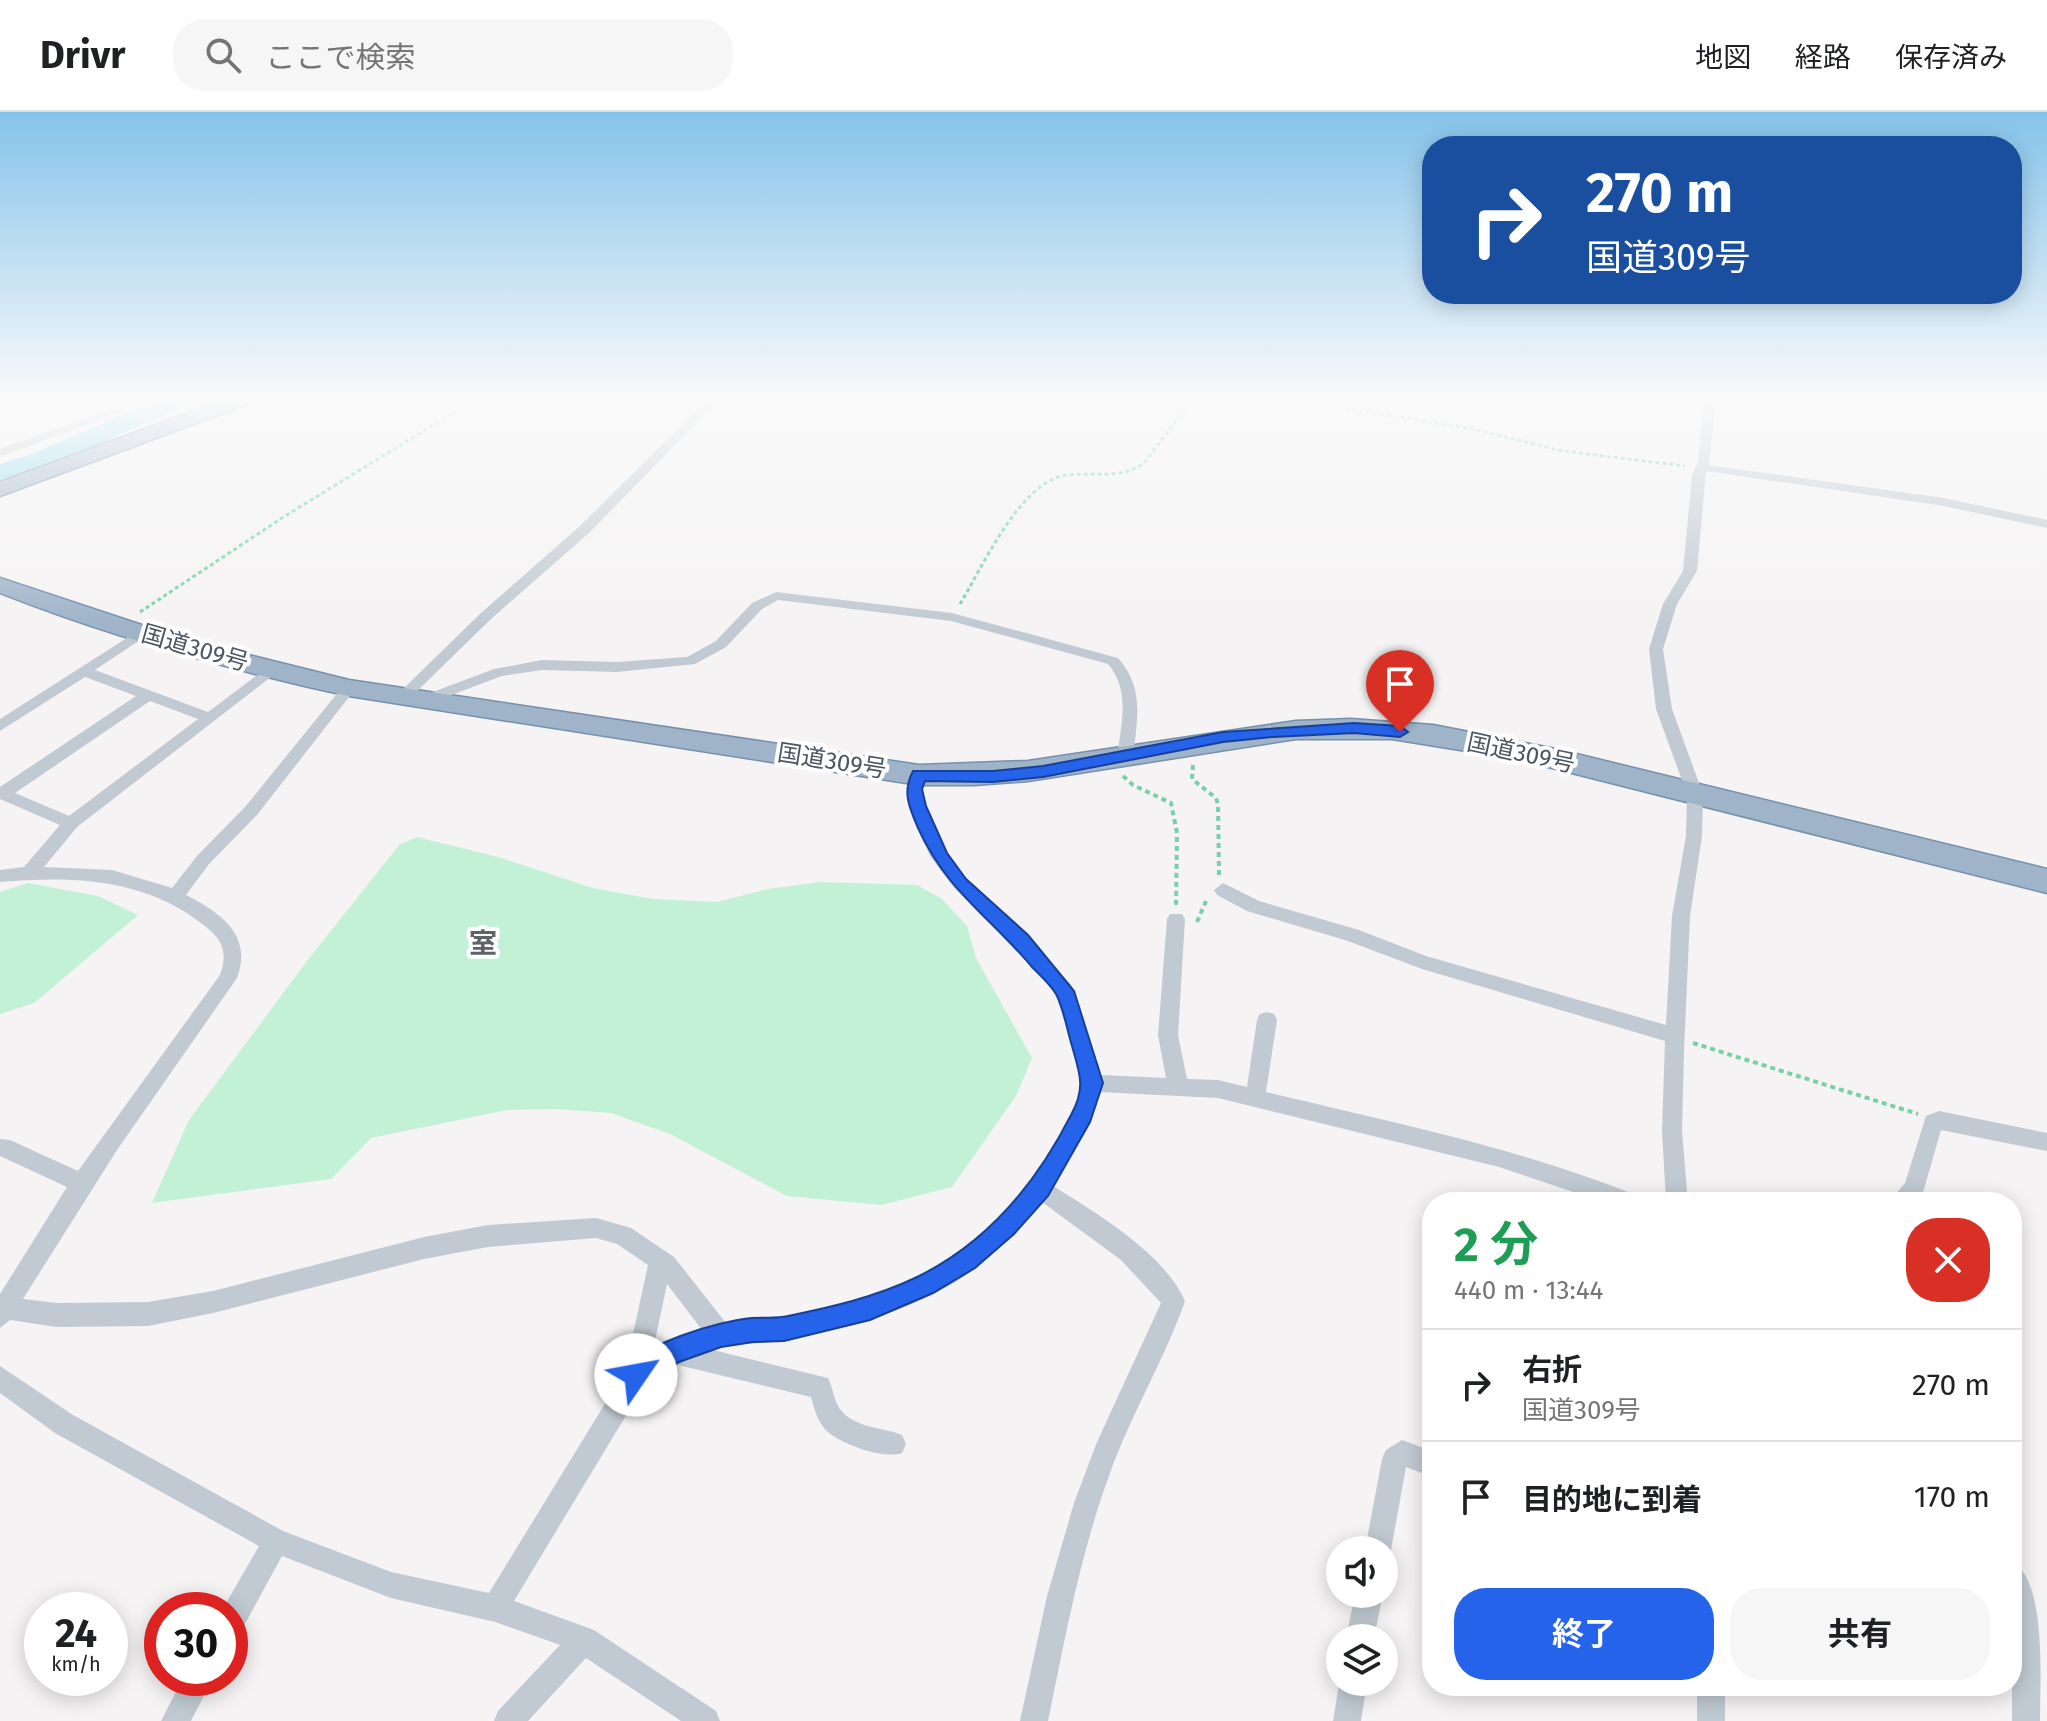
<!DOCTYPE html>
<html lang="ja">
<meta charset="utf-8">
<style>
:root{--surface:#fff;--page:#f6f6f6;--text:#202124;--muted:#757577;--line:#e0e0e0;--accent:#2563eb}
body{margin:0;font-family:"Fira Sans","Noto Sans JP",sans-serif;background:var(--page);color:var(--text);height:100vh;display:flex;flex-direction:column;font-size:30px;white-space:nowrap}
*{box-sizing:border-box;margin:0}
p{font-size:26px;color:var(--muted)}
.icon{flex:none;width:44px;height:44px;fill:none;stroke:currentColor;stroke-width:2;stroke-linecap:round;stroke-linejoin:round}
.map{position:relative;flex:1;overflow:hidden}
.drawer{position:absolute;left:1422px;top:1080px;width:600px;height:504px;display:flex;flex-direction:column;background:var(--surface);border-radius:32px;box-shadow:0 4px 20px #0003}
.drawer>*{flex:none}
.banner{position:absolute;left:1422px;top:24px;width:600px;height:168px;border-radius:32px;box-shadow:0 4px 20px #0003;background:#1a4fa0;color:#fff;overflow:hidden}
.fabs{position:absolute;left:1326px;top:1424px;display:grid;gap:16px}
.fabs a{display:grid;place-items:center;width:72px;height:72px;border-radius:50%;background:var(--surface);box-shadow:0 4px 20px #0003;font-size:40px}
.speed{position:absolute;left:24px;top:1480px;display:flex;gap:16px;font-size:40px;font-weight:700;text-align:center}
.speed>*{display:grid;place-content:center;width:104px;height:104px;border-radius:50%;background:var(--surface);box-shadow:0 4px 20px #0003;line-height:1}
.speed small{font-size:20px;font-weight:400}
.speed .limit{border:12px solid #d22;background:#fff;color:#111}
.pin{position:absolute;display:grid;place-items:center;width:68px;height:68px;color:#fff;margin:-82px -34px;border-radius:50% 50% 50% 0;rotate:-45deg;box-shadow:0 0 8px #0007}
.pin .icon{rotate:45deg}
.me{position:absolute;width:88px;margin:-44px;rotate:57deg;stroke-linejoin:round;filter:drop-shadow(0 0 6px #0008)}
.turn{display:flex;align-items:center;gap:28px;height:168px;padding:0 32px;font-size:36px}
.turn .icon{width:104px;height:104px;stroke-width:2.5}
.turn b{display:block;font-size:56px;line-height:68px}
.round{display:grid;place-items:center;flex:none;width:84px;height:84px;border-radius:32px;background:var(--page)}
.headline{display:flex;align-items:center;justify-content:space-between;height:136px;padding:0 32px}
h1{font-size:48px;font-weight:700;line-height:60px;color:#1e9e55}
.primary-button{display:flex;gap:16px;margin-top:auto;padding:16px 32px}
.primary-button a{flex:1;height:92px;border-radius:32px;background:var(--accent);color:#fff;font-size:32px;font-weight:700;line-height:92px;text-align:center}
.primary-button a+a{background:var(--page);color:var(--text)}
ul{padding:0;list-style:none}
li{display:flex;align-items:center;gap:24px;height:112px;padding:0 32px;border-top:2px solid var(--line)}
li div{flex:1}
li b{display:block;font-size:30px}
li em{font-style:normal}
header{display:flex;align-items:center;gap:48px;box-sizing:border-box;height:112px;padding:0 40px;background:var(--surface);border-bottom:2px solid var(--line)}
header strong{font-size:38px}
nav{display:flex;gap:44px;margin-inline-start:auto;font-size:28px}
.search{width:560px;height:72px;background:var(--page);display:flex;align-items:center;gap:20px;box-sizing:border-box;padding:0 28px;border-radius:32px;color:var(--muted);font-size:30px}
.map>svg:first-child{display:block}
.green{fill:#c3f1d5}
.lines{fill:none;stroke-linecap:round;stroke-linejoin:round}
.river{fill:#90daee;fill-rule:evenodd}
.trunk-casing{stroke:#7690ad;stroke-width:3}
.path-far1{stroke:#7ad0a6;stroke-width:3;stroke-dasharray:4 3;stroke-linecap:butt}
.path{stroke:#7ad0a6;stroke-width:4;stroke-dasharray:5 4;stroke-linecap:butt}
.minor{fill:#c1cad2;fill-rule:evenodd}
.trunk{fill:#9fb4c9;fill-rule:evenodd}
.route{fill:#2563eb;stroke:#184099;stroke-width:2}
.labels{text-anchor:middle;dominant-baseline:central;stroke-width:8;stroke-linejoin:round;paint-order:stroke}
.street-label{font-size:24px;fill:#4a5661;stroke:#fff}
.quarter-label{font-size:28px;font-weight:bold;fill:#5f6368;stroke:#fff}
</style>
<header>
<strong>Drivr</strong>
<div class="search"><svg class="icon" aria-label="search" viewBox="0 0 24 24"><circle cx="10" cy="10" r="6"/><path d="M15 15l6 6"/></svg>ここで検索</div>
<nav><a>地図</a><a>経路</a><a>保存済み</a></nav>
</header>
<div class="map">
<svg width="2047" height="1609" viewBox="0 0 2047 1609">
<rect width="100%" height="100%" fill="#f5f3f3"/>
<g class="green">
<path d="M417,725L498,745L593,776L653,787L717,790L768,777L820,770L917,773L942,787L967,814L976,846L1032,946L1016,984L952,1075L881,1093L787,1084L670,1022L611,1001L556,997L507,998L371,1026L331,1067L152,1091L189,1008L307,849L400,732Z"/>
<path d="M28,771L98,784L138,803L34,891L0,902V780Z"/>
</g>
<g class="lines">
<path class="river" d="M156,288H189L186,293L53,353L0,368V352L35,341Z"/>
<defs>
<g id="trunk">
<path d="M223,288H251L248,292L0,384V370Z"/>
<path d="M0,466L181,526L349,568L919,653L1028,649L1296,609L1351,607L1433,613L1556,637L2047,757V781L1516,647L1392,627H1296L1028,669L974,673H919L349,584C230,558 114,526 0,481Z"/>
</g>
</defs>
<use href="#trunk" class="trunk-casing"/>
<g class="path-far1">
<path d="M1290,288L1468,316L1563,339L1685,354"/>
<path d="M960,492C982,456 1021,368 1067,363C1095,360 1119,368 1144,351L1192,288"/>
<path d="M140,500L285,404L474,288"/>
</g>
<g class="path">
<path d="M1193,653L1192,667L1216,686L1218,692L1219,763"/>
<path d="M1123,664L1133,673L1171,691L1177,721L1176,793"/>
<path d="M1197,810L1206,789"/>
<path d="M1693,931L1918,1002"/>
</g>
<g class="minor">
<path d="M136,288H152L0,345V337Z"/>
<path d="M707,288H719L590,420L491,507L410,586H400V580L481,501L580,414Z"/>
<path d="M1704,288H1716L1709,353L1944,386L2047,408V416L1944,394L1706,359L1697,459L1677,492L1663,537L1672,597L1703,682L1702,724L1690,804L1684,939L1682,1019L1688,1090H1666L1662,1019L1665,929L1422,857L1348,829L1247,799L1217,783L1214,778L1223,771L1259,789L1359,818L1426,844L1666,913L1672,804L1686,724L1687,682L1656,597L1649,537L1663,492L1683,459L1692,363L1698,350Z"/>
<path d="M776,480L952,501L1118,546C1145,576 1137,608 1133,645L1125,650L1117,645C1121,613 1131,579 1108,552L951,509L778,488L762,497L726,535L695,552L617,560L542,558L502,564L430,591L422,586L425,583L494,557L542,548L617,550L687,545L716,529L752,491Z"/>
<path d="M141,517L148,521L146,524L95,558L208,600L268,555L273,553L280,558L77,715L44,755L112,758L172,776L197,744L245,695L344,573L349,571L356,576L257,703L209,752L186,783C221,801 253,823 237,866L117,1038L23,1187L57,1191L148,1190L213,1179L424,1125L488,1113L596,1106L631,1116L674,1145L726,1211L784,1205L870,1185L917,1165L959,1141L998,1108L1032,1070L1073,1001L1083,971L1056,882L1015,833L954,776L930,744L909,694L906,677L913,659L919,657L927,663L922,677L925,694L946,741L966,766L1027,823L1072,874L1101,963L1166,966L1158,923L1167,807L1170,802H1182L1185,807L1178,923L1187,967L1218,968L1247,975L1257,908L1260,902L1267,900L1274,902L1277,908L1266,980C1391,1010 1516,1035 1636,1083L1639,1090H1603L1499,1055L1218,986L1100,980L1089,1010L1053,1074C1096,1101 1164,1141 1185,1189C1164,1249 1130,1304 1109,1364C1080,1443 1065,1527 1048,1609H1020L1047,1484L1074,1391L1097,1330L1161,1191L1121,1148L1042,1090C1022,1113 1001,1136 977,1155C928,1194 846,1217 785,1228C761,1233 735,1230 713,1238L828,1266C833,1276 834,1289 840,1297C854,1316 882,1315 902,1323L906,1332L902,1341C884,1348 836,1331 824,1316C817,1307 814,1296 811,1285L674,1252L645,1272L514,1489L594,1518L716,1599L720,1609H681L586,1546L528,1609H494L498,1599L560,1533L495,1510L391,1486L282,1444L240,1521L230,1525V1498H222L259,1434L55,1321L0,1281V1254L73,1303L283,1419L391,1460L489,1481L625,1259L648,1153L617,1132L596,1126L488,1135L424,1147L213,1201L148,1214L57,1215L10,1208L0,1216V1182L67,1075L0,1044V1027L10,1028L78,1059L220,863C229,838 221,826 201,811C142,766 72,764 0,770V758L24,755L60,713L0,687V675L136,584L85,565L0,619V607ZM150,589L198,607L69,704L15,681ZM667,1172L702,1218L653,1238Z"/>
<path d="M1939,999L2047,1021V1039L1941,1018L1922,1084L1915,1090H1889L1905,1071L1926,1004Z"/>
<path d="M1402,1328L1432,1339V1365L1406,1355L1391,1438L1384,1449V1438H1365L1382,1347L1386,1338Z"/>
<path d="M2012,1450C2047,1467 2040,1570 2040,1609H2012Z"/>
<path d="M1355,1482H1383L1374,1526H1346Z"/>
<path d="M183,1566H213L191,1609H161Z"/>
<path d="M1340,1567V1570H1367L1361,1609H1333Z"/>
<rect x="1697" y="1574" width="28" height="35"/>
</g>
<use href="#trunk" class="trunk"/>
</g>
<linearGradient id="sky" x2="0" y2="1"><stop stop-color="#85c3ea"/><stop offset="0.56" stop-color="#fafafa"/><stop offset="1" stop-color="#fafafa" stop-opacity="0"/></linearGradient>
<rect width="2047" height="513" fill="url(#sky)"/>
<path class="route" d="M1354,611L1400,614L1408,620L1400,625L1354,621L1273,625L1223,630L1043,665L993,670L925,669L922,677L926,694L947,741L966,767L1028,823L1074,879L1103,971L1090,1010L1048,1084L1014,1122L975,1156L933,1181L870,1208L784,1229L753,1230L721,1235L679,1250L636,1276L627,1272L623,1263C636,1232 720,1209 752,1206C764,1205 776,1207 788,1204C832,1195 875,1185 915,1166C986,1132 1036,1072 1071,1003C1086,976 1080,962 1072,934C1067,918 1064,897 1056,882C1050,872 1040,863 1032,855C990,805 946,778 918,716C909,695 902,680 913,659H993L1043,654L1223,620Z"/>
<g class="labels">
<g class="street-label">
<text transform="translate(195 536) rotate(16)">国道309号</text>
<text transform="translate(1521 641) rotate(12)">国道309号</text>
<text transform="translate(832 649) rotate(9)">国道309号</text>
</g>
<g class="quarter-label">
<text x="483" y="831">室</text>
</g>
</g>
</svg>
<div class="fabs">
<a><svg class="icon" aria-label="sound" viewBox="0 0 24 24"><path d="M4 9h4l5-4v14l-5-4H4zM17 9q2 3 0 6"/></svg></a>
<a><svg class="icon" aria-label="layers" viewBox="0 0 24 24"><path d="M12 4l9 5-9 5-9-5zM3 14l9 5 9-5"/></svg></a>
</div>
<div class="speed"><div>24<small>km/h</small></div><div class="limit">30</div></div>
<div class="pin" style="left:1400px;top:620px;background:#d93025"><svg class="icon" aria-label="arrive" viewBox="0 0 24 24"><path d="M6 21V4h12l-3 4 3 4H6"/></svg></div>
<svg class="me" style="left:636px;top:1263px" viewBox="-20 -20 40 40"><circle r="19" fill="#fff"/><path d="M0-13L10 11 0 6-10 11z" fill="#2563eb"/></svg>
<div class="banner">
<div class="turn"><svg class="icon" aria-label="right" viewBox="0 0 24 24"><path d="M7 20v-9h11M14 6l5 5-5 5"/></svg><div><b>270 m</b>国道309号</div></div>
</div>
<section class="drawer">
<div class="headline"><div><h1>2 分</h1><p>440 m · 13:44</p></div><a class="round" style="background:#d93025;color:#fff"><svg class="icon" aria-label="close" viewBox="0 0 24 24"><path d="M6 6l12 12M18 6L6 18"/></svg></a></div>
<ul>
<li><svg class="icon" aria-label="right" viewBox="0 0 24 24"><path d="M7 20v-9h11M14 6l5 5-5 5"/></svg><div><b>右折</b><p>国道309号</p></div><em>270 m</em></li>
<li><svg class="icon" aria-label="arrive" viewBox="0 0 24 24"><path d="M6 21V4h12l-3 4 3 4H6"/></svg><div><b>目的地に到着</b></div><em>170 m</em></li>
</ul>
<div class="primary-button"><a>終了</a><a>共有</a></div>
</section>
</div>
